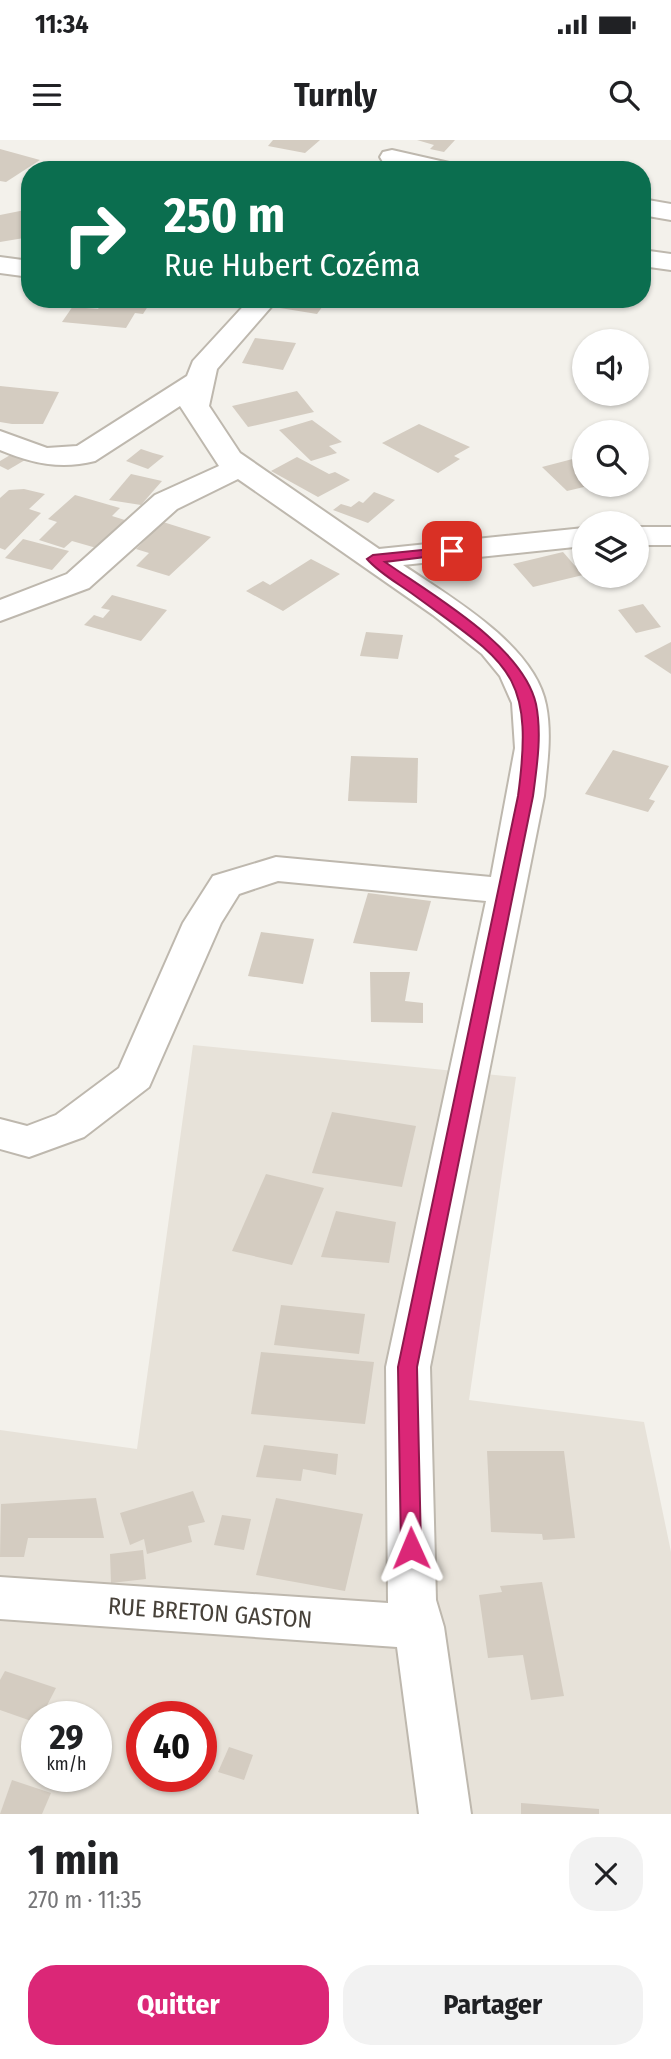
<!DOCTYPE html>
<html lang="fr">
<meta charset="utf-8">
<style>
:root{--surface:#fff;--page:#f2f2f2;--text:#202124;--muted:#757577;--accent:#db2777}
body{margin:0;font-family:"Fira Sans Condensed",sans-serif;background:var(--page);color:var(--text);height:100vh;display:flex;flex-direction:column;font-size:26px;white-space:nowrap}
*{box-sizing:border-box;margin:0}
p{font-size:23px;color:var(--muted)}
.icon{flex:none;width:38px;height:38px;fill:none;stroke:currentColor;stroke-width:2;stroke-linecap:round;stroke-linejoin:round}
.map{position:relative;height:1674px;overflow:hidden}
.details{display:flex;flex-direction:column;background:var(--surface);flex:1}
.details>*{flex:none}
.guide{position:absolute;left:21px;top:21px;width:630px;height:147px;border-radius:28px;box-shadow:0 2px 5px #0004;background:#0b6e4f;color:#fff;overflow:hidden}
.tools{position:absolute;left:572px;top:189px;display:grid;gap:14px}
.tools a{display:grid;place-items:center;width:77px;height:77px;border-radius:50%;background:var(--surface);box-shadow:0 2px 5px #0004;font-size:35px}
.speed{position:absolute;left:21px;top:1561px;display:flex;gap:14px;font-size:35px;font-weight:700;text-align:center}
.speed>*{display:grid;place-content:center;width:91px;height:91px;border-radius:50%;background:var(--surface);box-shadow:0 2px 5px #0004;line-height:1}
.speed small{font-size:18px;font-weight:400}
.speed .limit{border:10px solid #d22;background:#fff;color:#111}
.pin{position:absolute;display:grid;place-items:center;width:60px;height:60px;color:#fff;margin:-30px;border-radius:14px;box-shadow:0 4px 10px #0006}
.me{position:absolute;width:77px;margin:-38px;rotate:359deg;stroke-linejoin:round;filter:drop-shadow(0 0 5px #0008)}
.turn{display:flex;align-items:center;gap:24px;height:147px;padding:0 28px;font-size:32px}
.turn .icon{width:91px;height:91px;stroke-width:2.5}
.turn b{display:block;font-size:49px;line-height:60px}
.round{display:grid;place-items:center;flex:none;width:74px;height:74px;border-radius:28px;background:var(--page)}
.overview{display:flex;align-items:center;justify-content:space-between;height:119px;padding:0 28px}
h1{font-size:42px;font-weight:700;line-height:52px}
.action{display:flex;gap:14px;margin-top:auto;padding:14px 28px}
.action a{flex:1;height:80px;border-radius:28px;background:var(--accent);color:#fff;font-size:28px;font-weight:700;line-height:80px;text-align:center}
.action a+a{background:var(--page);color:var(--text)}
.status{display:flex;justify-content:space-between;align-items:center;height:49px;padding:0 35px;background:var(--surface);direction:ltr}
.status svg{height:19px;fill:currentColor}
header{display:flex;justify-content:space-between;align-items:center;height:91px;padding:0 28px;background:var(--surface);font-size:32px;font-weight:700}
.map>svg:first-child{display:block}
.residential{fill:#e7e2d9;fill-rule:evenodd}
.building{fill:#d4ccc1}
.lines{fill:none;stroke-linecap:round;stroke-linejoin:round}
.minor-casing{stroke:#beb8ae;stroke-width:4}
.minor{fill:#fff;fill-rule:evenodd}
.route{fill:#db2777;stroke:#8e194d;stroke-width:2}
.labels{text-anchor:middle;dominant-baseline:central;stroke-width:5;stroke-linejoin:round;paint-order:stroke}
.near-street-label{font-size:24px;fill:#474139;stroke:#fff}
</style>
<div class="status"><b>11:34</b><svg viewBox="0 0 49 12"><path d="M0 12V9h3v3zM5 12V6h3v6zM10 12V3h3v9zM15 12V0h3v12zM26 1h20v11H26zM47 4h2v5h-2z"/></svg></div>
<header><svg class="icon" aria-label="menu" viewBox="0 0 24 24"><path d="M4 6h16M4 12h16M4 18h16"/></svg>Turnly<svg class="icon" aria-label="search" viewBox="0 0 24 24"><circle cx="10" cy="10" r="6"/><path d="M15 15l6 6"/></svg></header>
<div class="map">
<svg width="671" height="1674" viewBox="0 0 671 1674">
<rect width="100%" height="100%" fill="#f3f1eb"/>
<path class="residential" d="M193,905L516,937L469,1260L644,1282L671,1412V1674H0V1290L137,1309ZM37,1577H96V1636H37ZM142,1577H201V1636H142Z"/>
<g class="building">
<path d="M273,0H320L305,13L268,6Z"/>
<path d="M417,0H455L444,12L430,9L434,5Z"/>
<path d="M0,9L40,20L6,42L0,41Z"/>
<path d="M30,69V97L0,102V75Z"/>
<path d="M64,159H92L86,168L98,169L105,159L152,160L143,174L135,173L126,188L62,182L73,166L60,164Z"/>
<path d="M287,159H328L317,174L280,168Z"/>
<path d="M255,198L296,203L283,230L242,223Z"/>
<path d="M0,246L59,252L43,284H12L0,282Z"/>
<path d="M297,251L314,272L248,287L232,266Z"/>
<path d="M312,280L342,302L329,306L337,313L311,321L279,290Z"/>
<path d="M419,284L461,303L470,307L454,316L460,319L438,333L382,303Z"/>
<path d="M141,309L153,313L164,316L148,329L126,321Z"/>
<path d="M12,314L25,320L8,330L0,326V321Z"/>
<path d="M584,316V347L567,351L542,327Z"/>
<path d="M297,317L329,334L335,332L350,340L318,357L271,331Z"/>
<path d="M131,334L162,341L141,365L109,360Z"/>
<path d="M24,349L45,354L29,369L41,373L5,410L0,408V358L9,350Z"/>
<path d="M374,352L395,360L368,383L333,370L341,364L351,367L359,361L363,363Z"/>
<path d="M75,355L120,368L112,376L128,381L100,409L72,401L64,408L39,400L57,382L48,379Z"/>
<path d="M163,382L211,397L169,436L136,426L149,413L136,409Z"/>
<path d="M23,399L69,411L52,430L5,418Z"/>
<path d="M563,412L583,435L533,447L513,424Z"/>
<path d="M311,419L340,434L283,471L246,451L263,441L270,445Z"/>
<path d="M112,455L167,470L141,501L84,485L94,475L103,478L110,470L101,468Z"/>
<path d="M643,464L661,487L636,493L618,470Z"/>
<path d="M366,492L403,495L398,519L360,516Z"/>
<path d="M671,502V534L644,516Z"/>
<path d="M613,610L669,626L649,659L655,661L648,672L585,654Z"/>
<path d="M351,616L418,618L417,663L348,661Z"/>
<path d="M368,753L431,761L417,811L353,803Z"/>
<path d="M261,792L314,799L303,844L248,836Z"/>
<path d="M370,832H410L405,861L423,863V883L371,882Z"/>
<path d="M332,972L416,986L402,1047L312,1033Z"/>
<path d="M266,1034L324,1048L292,1125L232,1111Z"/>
<path d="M336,1071L396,1082L389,1123L321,1117Z"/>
<path d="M281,1165L365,1174L359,1214L274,1205Z"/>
<path d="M261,1212L374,1222L365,1284L251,1274Z"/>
<path d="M264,1305L338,1314L336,1335L303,1329L301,1341L256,1337Z"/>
<path d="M487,1311H564L575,1398L543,1400L542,1394L491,1392Z"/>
<path d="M193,1351L205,1382L188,1386L192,1402L147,1414L144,1399L130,1405L120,1373Z"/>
<path d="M96,1358L104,1398H28L24,1417H0L1,1364Z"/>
<path d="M276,1358L363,1374L345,1451L256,1435Z"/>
<path d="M222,1375L251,1379L244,1410L214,1405Z"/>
<path d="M143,1410L146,1439L111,1443L110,1414Z"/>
<path d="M542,1442L564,1556L531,1560L523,1515L488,1518L479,1455L502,1452L500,1446Z"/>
<path d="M5,1531L56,1548L41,1577H37V1583L0,1570V1540Z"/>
<path d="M229,1607L253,1615L244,1640L218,1632Z"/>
<path d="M12,1640L51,1653L42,1674H0Z"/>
<path d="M521,1663L599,1669V1674H521Z"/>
</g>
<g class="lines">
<defs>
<g id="minor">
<path d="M392,10L458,25L461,30H415L383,22L380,17L383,12Z"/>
<path d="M642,59L671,64V80L642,75Z"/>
<path d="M642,110L671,114V130L642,126Z"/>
<path d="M0,117L30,121V137L0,133Z"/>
<path d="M250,159H278L217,229L209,266L240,313L379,409L584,388V406L403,425C450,457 535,505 546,565C552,595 547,626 544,656L430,1227L436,1460L444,1487L471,1674H419L397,1507L0,1479V1437L388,1463L386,1227L486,761L278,741L239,754L221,783L149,947L84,997L29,1017L0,1009V979L27,986L56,975L119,928L183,783L213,736L276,717L491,737L515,608L512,563L500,536L482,514L433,475L238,339L177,369L89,448L0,481V460L67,434L155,355L219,326L180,266L95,321C60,330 32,323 0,310V291L47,308L77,306L187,236L193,221Z"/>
<rect x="637" y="387" width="34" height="18"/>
</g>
</defs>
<use href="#minor" class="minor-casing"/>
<use href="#minor" class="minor"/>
</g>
<path class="route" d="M452,407L457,408V413L385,422C432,455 523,506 536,564C542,594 537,626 533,656L417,1227L421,1408L418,1414L411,1417L404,1414L401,1408L398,1227L518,656C535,531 508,524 414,455C399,444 379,433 367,419L373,415Z"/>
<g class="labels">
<g class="near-street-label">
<text transform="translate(210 1473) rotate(4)">RUE BRETON GASTON</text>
</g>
</g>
</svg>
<div class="tools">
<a><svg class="icon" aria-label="sound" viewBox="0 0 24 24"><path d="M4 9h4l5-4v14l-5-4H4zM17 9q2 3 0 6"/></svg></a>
<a><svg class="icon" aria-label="search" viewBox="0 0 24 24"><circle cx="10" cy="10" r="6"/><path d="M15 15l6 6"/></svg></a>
<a><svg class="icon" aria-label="layers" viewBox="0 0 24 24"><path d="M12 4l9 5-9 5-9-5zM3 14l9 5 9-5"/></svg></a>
</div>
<div class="speed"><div>29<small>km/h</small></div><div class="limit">40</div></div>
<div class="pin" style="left:452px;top:411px;background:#d93025"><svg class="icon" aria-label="arrive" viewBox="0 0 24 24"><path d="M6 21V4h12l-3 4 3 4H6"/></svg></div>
<svg class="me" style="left:411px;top:1408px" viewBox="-20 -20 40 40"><path d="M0-17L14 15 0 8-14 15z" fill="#db2777" stroke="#fff" stroke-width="4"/></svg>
<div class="guide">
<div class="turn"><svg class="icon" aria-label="right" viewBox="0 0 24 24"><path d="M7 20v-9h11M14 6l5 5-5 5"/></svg><div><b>250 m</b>Rue Hubert Cozéma</div></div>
</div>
</div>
<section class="details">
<div class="overview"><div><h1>1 min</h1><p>270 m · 11:35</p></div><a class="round"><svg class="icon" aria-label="close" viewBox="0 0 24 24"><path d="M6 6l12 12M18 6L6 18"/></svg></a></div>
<div class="action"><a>Quitter</a><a>Partager</a></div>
</section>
